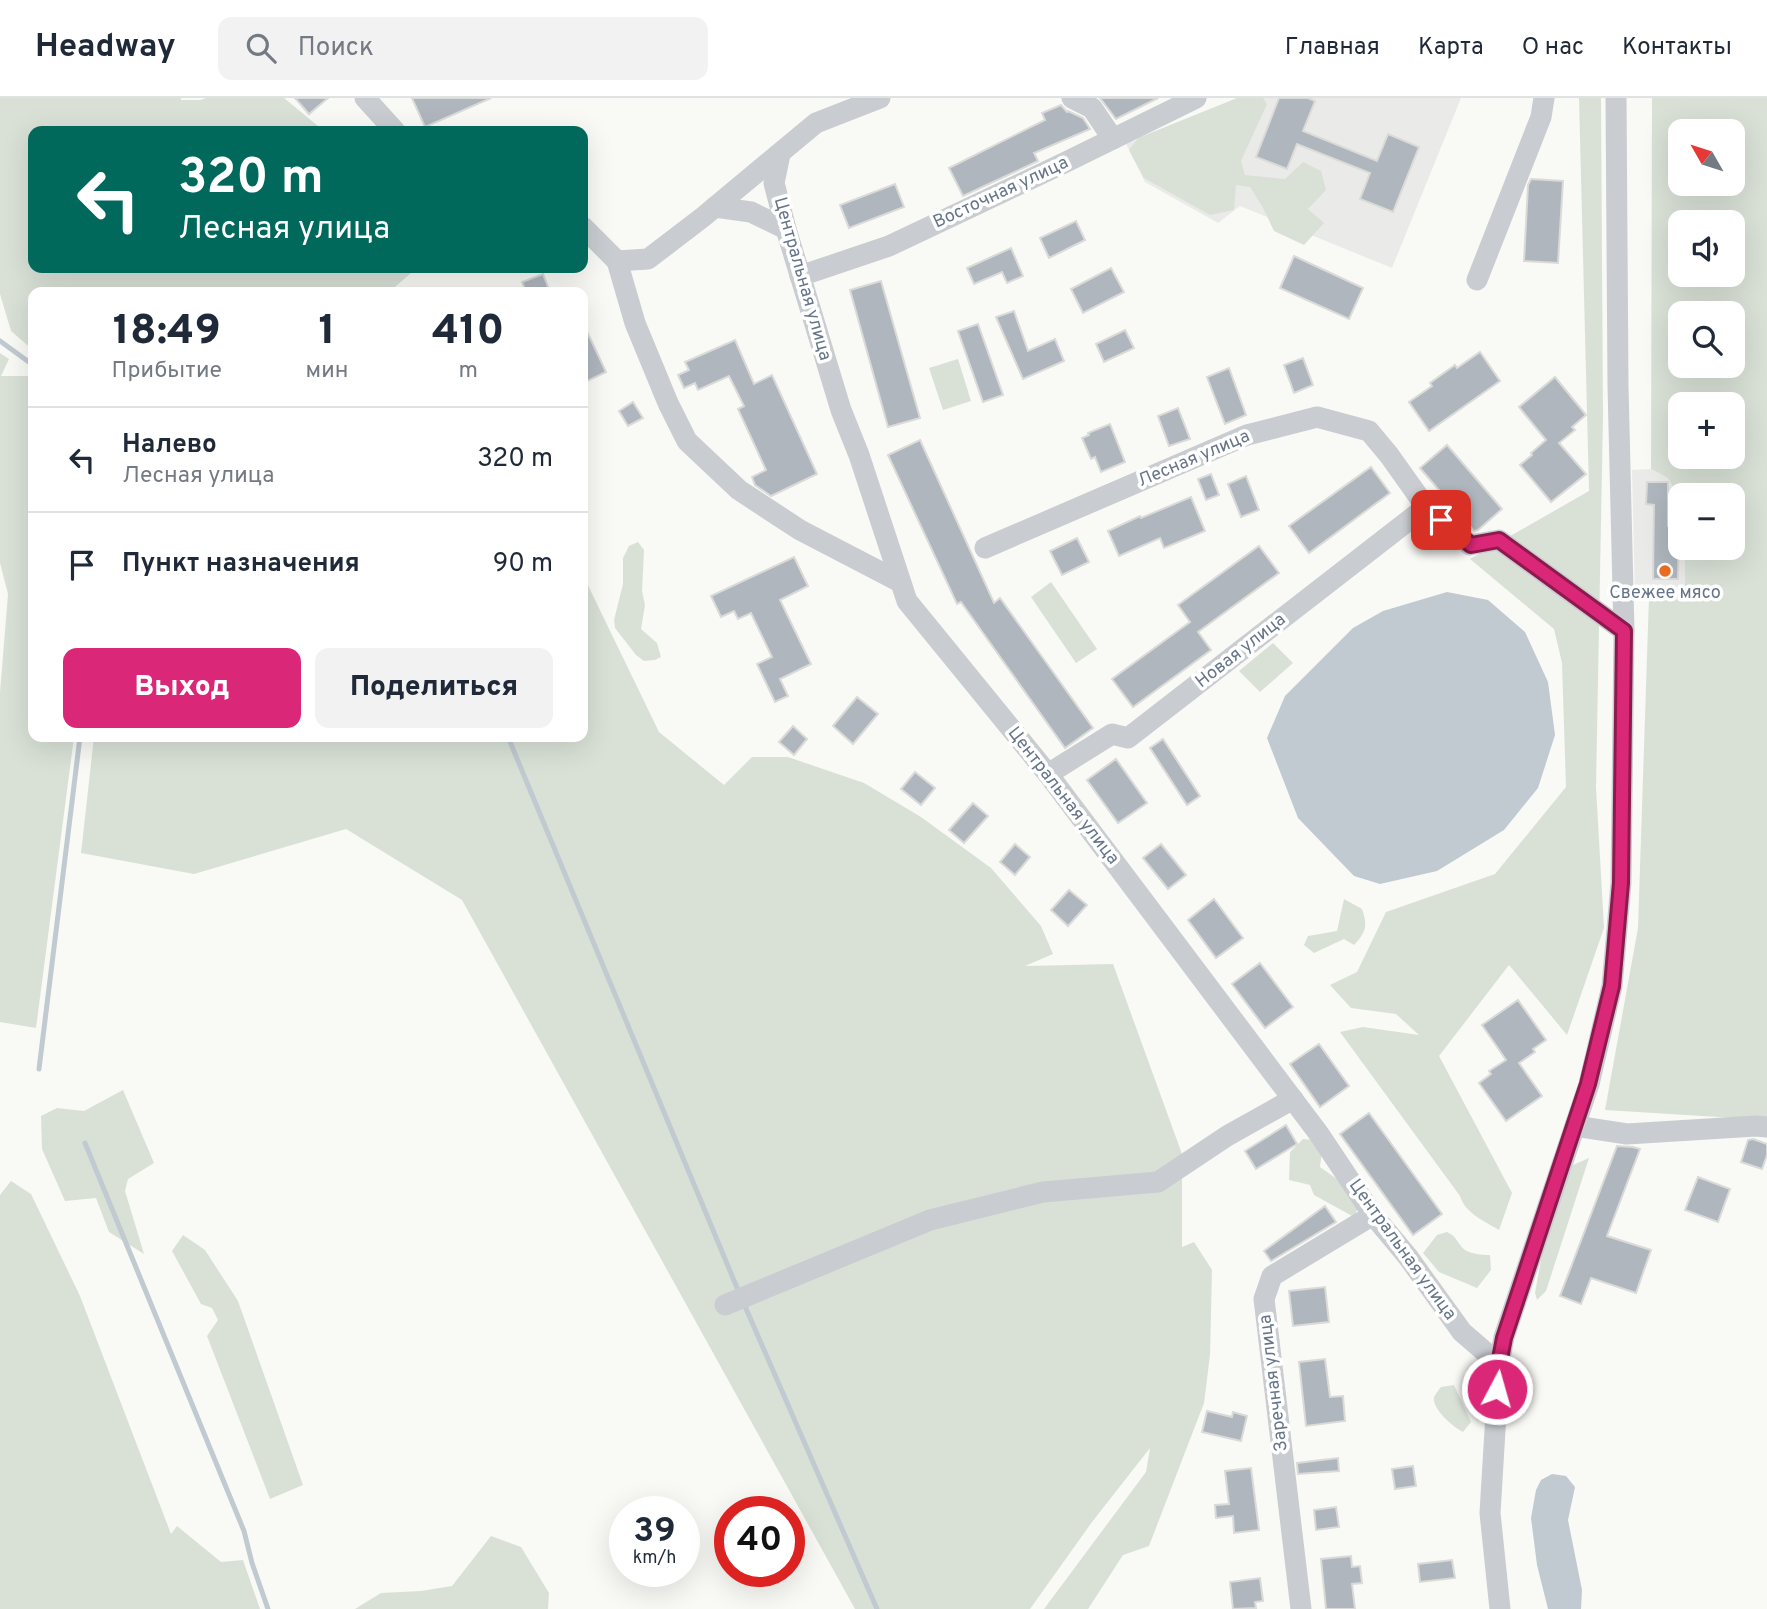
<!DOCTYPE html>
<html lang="ru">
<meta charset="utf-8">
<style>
:root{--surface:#fff;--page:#f2f2f3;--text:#1f2937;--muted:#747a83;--line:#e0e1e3;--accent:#db2777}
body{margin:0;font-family:Overpass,sans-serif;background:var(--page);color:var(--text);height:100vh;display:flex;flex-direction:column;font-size:26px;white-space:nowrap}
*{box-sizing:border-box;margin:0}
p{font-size:23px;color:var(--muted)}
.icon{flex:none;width:38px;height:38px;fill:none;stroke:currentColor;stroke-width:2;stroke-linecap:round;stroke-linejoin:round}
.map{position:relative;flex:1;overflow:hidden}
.panel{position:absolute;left:28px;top:189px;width:560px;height:455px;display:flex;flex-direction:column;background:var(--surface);border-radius:14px;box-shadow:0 7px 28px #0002}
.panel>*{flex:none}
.hud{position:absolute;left:28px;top:28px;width:560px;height:147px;border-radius:14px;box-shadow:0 7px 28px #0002;background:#00695c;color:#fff;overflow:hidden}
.needle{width:46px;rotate:309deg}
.buttons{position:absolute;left:1668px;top:21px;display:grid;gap:14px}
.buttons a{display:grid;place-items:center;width:77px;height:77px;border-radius:14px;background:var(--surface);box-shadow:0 7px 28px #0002;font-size:35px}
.speed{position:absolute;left:609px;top:1398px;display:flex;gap:14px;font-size:35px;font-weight:700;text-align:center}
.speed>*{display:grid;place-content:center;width:91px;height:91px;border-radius:50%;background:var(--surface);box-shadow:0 7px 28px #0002;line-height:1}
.speed small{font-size:18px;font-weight:400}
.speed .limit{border:10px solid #d22;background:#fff;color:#111}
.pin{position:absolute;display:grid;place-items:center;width:60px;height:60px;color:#fff;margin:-30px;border-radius:14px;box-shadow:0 4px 10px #0006}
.me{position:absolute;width:77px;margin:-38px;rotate:6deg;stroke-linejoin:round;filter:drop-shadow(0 0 5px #0008)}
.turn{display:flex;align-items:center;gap:24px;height:147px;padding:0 35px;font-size:32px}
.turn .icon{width:91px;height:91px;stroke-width:2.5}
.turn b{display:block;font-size:49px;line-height:60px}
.eta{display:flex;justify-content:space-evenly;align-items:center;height:119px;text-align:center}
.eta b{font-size:42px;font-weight:800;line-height:49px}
.cta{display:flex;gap:14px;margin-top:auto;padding:14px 35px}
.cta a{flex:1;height:80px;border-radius:14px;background:var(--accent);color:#fff;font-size:28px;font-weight:800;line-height:80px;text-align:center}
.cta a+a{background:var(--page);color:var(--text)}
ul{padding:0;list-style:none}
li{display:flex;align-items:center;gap:21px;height:105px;padding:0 35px;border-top:2px solid var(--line)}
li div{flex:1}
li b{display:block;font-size:26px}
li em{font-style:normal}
header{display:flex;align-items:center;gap:42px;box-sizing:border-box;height:98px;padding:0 35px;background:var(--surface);border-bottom:2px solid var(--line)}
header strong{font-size:33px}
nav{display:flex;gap:38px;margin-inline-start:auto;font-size:24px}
.search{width:490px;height:63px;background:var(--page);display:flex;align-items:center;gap:18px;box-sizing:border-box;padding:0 24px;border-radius:14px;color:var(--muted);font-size:26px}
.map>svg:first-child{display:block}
.built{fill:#eaeae9}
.green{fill:#d9e1d7;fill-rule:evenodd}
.water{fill:#c0cad0}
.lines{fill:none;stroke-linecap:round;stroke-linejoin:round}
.stream{stroke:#c0cad0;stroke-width:5}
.building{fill:#afb6bd;stroke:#dadbd8;stroke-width:2}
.minor{stroke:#c9ccd0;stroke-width:21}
.route-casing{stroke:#8e194d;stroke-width:18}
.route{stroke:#db2777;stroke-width:12}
.poi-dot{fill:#ef6e20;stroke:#fff;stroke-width:2.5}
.labels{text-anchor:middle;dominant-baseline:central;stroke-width:7;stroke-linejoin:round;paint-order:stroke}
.street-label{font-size:18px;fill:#667589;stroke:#fff}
.poi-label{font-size:18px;fill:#667589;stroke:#fff}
</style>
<header>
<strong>Headway</strong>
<div class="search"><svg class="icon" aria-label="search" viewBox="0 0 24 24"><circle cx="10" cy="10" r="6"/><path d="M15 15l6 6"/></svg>Поиск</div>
<nav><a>Главная</a><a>Карта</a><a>О нас</a><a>Контакты</a></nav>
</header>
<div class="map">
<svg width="1767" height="1511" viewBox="0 0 1767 1511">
<rect width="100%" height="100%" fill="#f9f9f6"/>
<g class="built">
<path d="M1239,0H1461L1392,170L1240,108L1218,125L1145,84L1126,46Z"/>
<path d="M1651,371L1668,380L1680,402V450H1685V495L1649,499L1635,498L1632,372Z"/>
</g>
<g class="green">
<path d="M0,0H181V2H200L206,0H284L324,33H33V170H417L389,194H33V252L11,233L0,196Z"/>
<path d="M1237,0H1263L1267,6L1241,63L1245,77L1285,81L1303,64L1321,73L1326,92L1308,111L1324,125L1304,147L1274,133L1262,108L1250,89L1236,87L1234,112L1210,117L1144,80L1129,52L1138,40Z"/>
<path d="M1579,0H1601L1603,317L1596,689L1604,830L1567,937L1509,867L1439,958L1512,1095L1499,1132C1484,1123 1465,1115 1460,1098L1340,934L1363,929L1419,937L1396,916L1351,910L1330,887L1357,874L1386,814L1495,776L1566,689L1562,565L1554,531L1470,461L1589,393Z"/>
<path d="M1652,0H1767V1022L1605,1012L1638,830L1649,499L1685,495V450H1732V397H1680V402L1668,380L1651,371ZM1680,33H1732V86H1680ZM1680,124H1732V177H1680ZM1680,215H1732V268H1680ZM1680,306H1732V359H1680Z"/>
<path d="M0,255L9,261L1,278H29L33,281V639H74L36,930L0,924V594L8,496L0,465Z"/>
<path d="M958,261L971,303L943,312L929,270Z"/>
<path d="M638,444L644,452L642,493L645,507L641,531L657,545L661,559L655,562L644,563L636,557L615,530L614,522L623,486V460L629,448Z"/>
<path d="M583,477L659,634L724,687L752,659H788L864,685L921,719L991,770L1041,828L1053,856L1025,868L1113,866L1182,1056V1149L1194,1144L1212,1172L1210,1257L1204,1305L1149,1448L1123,1457L1088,1511H1044L1146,1374L1150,1350L1092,1424L1030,1511H855L462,802L346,731L194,776L81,755L94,639H583Z"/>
<path d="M1051,484L1097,551L1076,565L1031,499Z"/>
<path d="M1273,545L1293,565L1260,594L1239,573Z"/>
<path d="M1344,801L1362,811C1368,827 1366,835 1354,847L1344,841L1314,855L1304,847L1308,838L1337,833Z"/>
<path d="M123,992L154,1065L128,1081L125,1093L144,1156L109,1134L96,1100L65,1103L42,1051L41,1018L57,1010L84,1013Z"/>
<path d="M1303,1041L1314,1042L1322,1053L1320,1069L1351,1091L1359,1108L1354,1119L1314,1097L1310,1087L1289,1082L1290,1054Z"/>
<path d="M1589,1060L1546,1193L1537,1202L1535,1195L1547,1130L1573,1067Z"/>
<path d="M11,1083L31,1096L80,1198L171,1436L177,1428L221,1464L243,1462L260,1511H0V1097Z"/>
<path d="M1447,1134C1458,1139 1457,1146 1465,1152C1471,1156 1482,1157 1490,1157L1491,1172L1477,1190L1439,1174L1423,1155L1437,1137Z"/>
<path d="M183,1137L205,1152L238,1203L303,1387L270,1401L207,1238L218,1222L212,1210L201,1206L172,1153Z"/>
<path d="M1454,1287L1471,1324L1463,1334C1454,1330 1431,1310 1434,1299C1435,1297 1440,1290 1441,1289Z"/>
<path d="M491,1438L521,1449L549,1495L548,1511H355L381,1495L421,1493L452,1488Z"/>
</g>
<g class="water">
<path d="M1447,494L1488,502L1525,534L1548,584L1555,637L1538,690L1504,732L1437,773L1380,786L1354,778L1298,720L1267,640L1285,598L1353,530L1383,513Z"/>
<path d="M1552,1376L1566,1378L1575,1389L1568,1422L1582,1492L1581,1511H1548L1537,1467L1531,1420L1536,1392L1541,1382Z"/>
</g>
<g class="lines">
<g class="stream">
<path d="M0,243L33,267"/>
<path d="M508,639L740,1197"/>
<path d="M39,971L80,639"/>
<path d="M85,1045L244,1433L252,1465L268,1511"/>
<path d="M744,1206L877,1511"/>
</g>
</g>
<g class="building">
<path d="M295,0H328L309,16Z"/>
<path d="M412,0H491L425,29Z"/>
<path d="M1100,0H1158L1116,21Z"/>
<path d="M1279,0H1308L1315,3L1303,33L1377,63L1388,36L1419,49L1393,114L1360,101L1370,75L1297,46L1287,71L1256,59Z"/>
<path d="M1061,7L1067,14L1068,13L1083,20L1090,31L1034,55L1038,63L963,98L949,70L1045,22L1042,15Z"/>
<path d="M1531,81L1563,83L1558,165L1524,163L1528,87Z"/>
<path d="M895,86L904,109L849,130L840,107Z"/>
<path d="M1076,123L1085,142L1049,160L1040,140Z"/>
<path d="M1011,150L1023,178L1007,185L1002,174L974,186L967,170Z"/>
<path d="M1294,158L1363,190L1349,221L1280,190Z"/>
<path d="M1111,170L1124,194L1083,215L1071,191Z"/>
<path d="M543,176L550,194H526L522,184Z"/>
<path d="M881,183L920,320L888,329L850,192Z"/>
<path d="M1014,213L1028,253L1055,241L1064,263L1023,281L996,219Z"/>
<path d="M583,225L606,274L583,285Z"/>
<path d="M978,226L1003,297L983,304L958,233Z"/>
<path d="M1125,232L1134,250L1104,264L1096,246Z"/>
<path d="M735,242L754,286L772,277L817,376L771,398L755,387L752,379L766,372L738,311L744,308L729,278L698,292L695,285L684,290L678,277L689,272L685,264Z"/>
<path d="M1480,254L1500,283L1429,333L1409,304L1432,288L1430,285L1455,267L1457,270Z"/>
<path d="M1303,260L1313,287L1294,295L1284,267Z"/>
<path d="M1229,270L1246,317L1225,326L1207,279Z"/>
<path d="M1555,279L1586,317L1572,329L1575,332L1559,345L1586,376L1551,404L1520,367L1532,357L1531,355L1546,342L1519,309Z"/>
<path d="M633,304L643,320L628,328L619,313Z"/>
<path d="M1178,310L1190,341L1169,348L1158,318Z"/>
<path d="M1110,326L1125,364L1101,374L1095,359L1091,361L1082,340L1089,337L1088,335Z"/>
<path d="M920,342L994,505L1000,500L1093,630L1065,650L961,504L957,506L888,357Z"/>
<path d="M1447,347L1502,411L1478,432L1474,433L1420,370Z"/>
<path d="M1371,369L1390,395L1309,455L1289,428Z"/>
<path d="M1211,376L1219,397L1206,402L1198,381Z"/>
<path d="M1246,378L1259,412L1241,419L1228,386Z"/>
<path d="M1647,384H1668V428H1679L1678,481H1653L1654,407L1646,406Z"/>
<path d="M1191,399L1205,433L1164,450L1160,440L1119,458L1108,433L1140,418L1141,420Z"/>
<path d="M1077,440L1089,464L1062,477L1050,453Z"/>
<path d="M1259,448L1279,475L1198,534L1211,552L1133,609L1112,581L1190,524L1178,507Z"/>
<path d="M794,459L808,488L780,502L811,566L780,581L788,598L775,604L757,566L772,559L751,515L738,521L734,513L721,519L711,498Z"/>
<path d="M857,599L878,616L853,646L833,628Z"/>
<path d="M793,628L807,641L794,657L779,644Z"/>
<path d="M1163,641L1200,698L1187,707L1150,650Z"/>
<path d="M1116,661L1147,705L1118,725L1087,682Z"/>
<path d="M915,674L935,690L921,707L901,691Z"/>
<path d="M973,705L988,718L964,745L949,732Z"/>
<path d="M1015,746L1030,759L1015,777L1000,764Z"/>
<path d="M1161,746L1186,777L1168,791L1143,760Z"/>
<path d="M1069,792L1087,807L1068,828L1051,812Z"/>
<path d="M1214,801L1243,840L1216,860L1188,822Z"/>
<path d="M1260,865L1293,909L1265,930L1232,886Z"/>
<path d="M1518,902L1546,942L1533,951L1535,954L1519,965L1542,998L1506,1023L1479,985L1491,976L1489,973L1506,962L1482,927Z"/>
<path d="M1319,946L1349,988L1320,1009L1290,966Z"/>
<path d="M1369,1015L1442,1116L1413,1137L1340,1036Z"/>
<path d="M1286,1027L1297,1046L1256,1071L1245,1053Z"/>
<path d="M1753,1041L1767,1046V1057L1762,1071L1741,1064L1748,1042Z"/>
<path d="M1617,1048L1633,1049L1640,1051L1607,1138L1651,1152L1636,1195L1591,1180L1581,1206L1560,1198Z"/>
<path d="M1698,1079L1730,1091L1718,1124L1685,1112Z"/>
<path d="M1325,1108L1336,1124L1271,1163L1264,1153Z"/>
<path d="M1325,1189L1329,1224L1293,1228L1289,1193Z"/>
<path d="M1325,1261L1330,1299L1343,1298L1345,1323L1306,1328L1299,1264Z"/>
<path d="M1207,1313L1232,1319L1233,1314L1247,1318L1241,1343L1202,1334Z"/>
<path d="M1338,1360L1339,1373L1298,1376L1297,1365Z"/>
<path d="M1413,1368L1416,1388L1395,1391L1392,1371Z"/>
<path d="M1251,1370L1259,1432L1234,1435L1233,1418L1216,1420L1215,1407L1229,1406L1225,1373Z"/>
<path d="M1336,1409L1339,1429L1316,1432L1314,1412Z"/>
<path d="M1351,1458L1352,1469L1360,1468L1362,1485L1352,1486L1355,1511H1326L1321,1461Z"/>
<path d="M1452,1462L1455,1480L1420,1484L1418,1466Z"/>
<path d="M1260,1480L1263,1503L1255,1504L1256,1510L1233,1511L1230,1484Z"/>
</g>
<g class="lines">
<g class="minor">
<path d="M365,0L395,33"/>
<path d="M1072,0L1092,10L1113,41"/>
<path d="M780,56L774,85L786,131L841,312L859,357L907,503L1048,676L1319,1036L1373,1117L1408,1159L1462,1234L1499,1266"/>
<path d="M715,109L751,114L786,131"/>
<path d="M583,129L617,163L648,161L703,119L816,25L880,0"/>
<path d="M617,163L635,225L668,305L687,343L739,392L800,432L900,484"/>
<path d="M800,178L889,148L1064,65L1196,0"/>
<path d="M1477,182L1541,19L1544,0"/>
<path d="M985,450L1247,337L1317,319L1369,333L1389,357L1426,409L1470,447L1499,442L1624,533"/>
<path d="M1048,676L1112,636L1128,640L1426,409"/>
<path d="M1575,1028L1627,1036L1756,1028L1767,1029"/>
<path d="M725,1207L930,1122L1043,1094L1158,1084L1227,1038L1293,1001"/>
<path d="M1301,1511L1264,1201L1272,1178L1373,1117"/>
<path d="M1500,1511L1490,1415L1499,1266L1504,1239L1589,986L1612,888L1621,785L1624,533L1618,288L1616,0"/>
</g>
</g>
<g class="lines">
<defs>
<path id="route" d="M1441,422L1471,447L1499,442L1624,533L1621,785L1612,888L1588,986L1504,1240L1499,1266L1497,1291"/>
</defs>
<use href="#route" class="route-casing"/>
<use href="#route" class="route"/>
</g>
<circle class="poi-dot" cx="1665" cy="473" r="7"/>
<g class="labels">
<g class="street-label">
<text transform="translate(1001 95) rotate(-25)">Восточная улица</text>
<text transform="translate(802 181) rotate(74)">Центральная улица</text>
<text transform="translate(1194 361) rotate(-23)">Лесная улица</text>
<text transform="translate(1241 553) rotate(-38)">Новая улица</text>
<text transform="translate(1063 698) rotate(52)">Центральная улица</text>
<text transform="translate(1402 1152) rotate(54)">Центральная улица</text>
<text transform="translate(1274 1285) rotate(-97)">Заречная улица</text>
</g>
<g class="poi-label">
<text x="1665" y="495">Свежее мясо</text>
</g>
</g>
</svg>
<div class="buttons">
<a><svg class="needle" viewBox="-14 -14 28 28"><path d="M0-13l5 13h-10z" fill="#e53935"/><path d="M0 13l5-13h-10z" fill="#747a83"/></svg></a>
<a><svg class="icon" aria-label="sound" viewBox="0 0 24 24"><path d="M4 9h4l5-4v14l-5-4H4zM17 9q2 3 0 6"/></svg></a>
<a><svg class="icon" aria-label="search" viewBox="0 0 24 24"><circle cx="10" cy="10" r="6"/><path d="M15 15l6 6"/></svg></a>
<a>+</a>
<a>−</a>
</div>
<div class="speed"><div>39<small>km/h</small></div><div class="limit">40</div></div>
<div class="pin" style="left:1441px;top:422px;background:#d93025"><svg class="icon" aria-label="arrive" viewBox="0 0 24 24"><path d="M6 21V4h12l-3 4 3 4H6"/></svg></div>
<svg class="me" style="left:1497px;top:1291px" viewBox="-20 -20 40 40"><circle r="17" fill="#db2777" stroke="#fff" stroke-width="3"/><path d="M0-11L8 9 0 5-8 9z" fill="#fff"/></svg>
<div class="hud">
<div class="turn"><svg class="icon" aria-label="left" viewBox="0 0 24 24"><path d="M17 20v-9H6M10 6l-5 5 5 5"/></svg><div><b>320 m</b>Лесная улица</div></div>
</div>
<section class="panel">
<div class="eta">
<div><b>18:49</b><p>Прибытие</p></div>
<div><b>1</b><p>мин</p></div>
<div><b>410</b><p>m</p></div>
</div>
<ul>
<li><svg class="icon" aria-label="left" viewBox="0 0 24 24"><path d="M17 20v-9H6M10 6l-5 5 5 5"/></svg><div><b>Налево</b><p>Лесная улица</p></div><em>320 m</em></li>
<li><svg class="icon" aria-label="arrive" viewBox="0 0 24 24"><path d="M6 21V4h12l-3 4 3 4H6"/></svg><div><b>Пункт назначения</b></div><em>90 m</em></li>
</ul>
<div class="cta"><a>Выход</a><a>Поделиться</a></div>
</section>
</div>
